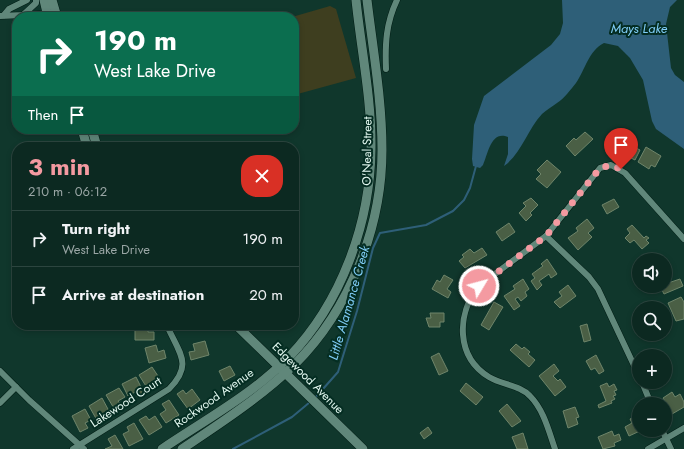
<!DOCTYPE html>
<meta charset="utf-8">
<style>
:root{--surface:#0c2921;--page:#1a352e;--text:#f1f3f6;--muted:#9aa6a5;--line:#2c453f;--accent:#f49aa1}
body{margin:0;font-family:Jost,sans-serif;background:var(--page);color:var(--text);height:100vh;display:flex;flex-direction:column;font-size:15px;white-space:nowrap}
*{box-sizing:border-box;margin:0}
p{font-size:13px;color:var(--muted)}
.icon{flex:none;width:22px;height:22px;fill:none;stroke:currentColor;stroke-width:2;stroke-linecap:round;stroke-linejoin:round}
.map{position:relative;flex:1;overflow:hidden}
.drawer{position:absolute;left:12px;top:142px;width:287px;height:188px;display:flex;flex-direction:column;background:var(--surface);border-radius:16px;box-shadow:0 2px 6px #0003,0 0 0 1px var(--line)}
.drawer>*{flex:none}
.banner{position:absolute;left:12px;top:12px;width:287px;height:122px;border-radius:16px;box-shadow:0 2px 6px #0003,0 0 0 1px var(--line);background:#0b6e4f;color:#fff;overflow:hidden}
.fabs{position:absolute;left:632px;top:253px;display:grid;gap:8px}
.fabs a{display:grid;place-items:center;width:40px;height:40px;border-radius:50%;background:var(--surface);box-shadow:0 2px 6px #0003,0 0 0 1px var(--line);font-size:20px}
.pin{position:absolute;display:grid;place-items:center;width:34px;height:34px;color:#fff;margin:-41px -17px;border-radius:50% 50% 50% 0;rotate:-45deg;box-shadow:0 0 4px #0007}
.pin .icon{rotate:45deg}
.me{position:absolute;width:44px;margin:-22px;rotate:53deg;stroke-linejoin:round;filter:drop-shadow(0 0 3px #0008)}
.turn{display:flex;align-items:center;gap:14px;height:84px;padding:0 16px;font-size:18px}
.turn .icon{width:52px;height:52px;stroke-width:2.5}
.turn b{display:block;font-size:28px;line-height:34px}
.then{display:flex;align-items:center;height:38px;padding:0 16px;background:#0003;gap:8px;font-size:15px}
.round{display:grid;place-items:center;flex:none;width:42px;height:42px;border-radius:16px;background:var(--page)}
.head{display:flex;align-items:center;justify-content:space-between;height:68px;padding:0 16px}
h1{font-size:24px;font-weight:700;line-height:30px;color:var(--accent)}
ul{padding:0;list-style:none}
li{display:flex;align-items:center;gap:12px;height:56px;padding:0 16px;border-top:1px solid var(--line)}
li div{flex:1}
li b{display:block;font-size:15px}
li em{font-style:normal}
.map>svg:first-child{display:block}
.green{fill:#3e3e1f}
.water{fill:#2e5f78}
.lines{fill:none;stroke-linecap:round;stroke-linejoin:round}
.stream{stroke:#2e5f78;stroke-width:2}
.building{fill:#4a5f45;stroke:#6f856a}
.street-casing{stroke:#011d15;stroke-width:7}
.secondary-casing{stroke:#011d15;stroke-width:10}
.street{stroke:#60877a;stroke-width:6}
.secondary{stroke:#60877a;stroke-width:9}
.route{stroke:#f49aa1;stroke-width:7;stroke-dasharray:0 12.6}
.labels{text-anchor:middle;dominant-baseline:central;stroke-width:4;stroke-linejoin:round;paint-order:stroke}
.street-label{font-size:12px;fill:#e4f9f1;stroke:#042d22}
.water-label{font-size:13px;font-style:italic;fill:#80cdf7;stroke:#042d22}
</style>
<div class="map">
<svg width="684" height="449" viewBox="0 0 684 449">
<rect width="100%" height="100%" fill="#10372c"/>
<path class="green" d="M330,6L336,9L356,78L294,95V17H292Z"/>
<path class="water" d="M562,0H677L670,7L666,24L671,68L675,75L684,82V149L656,129L652,121L643,80L630,58L618,46L604,43C589,50 585,70 576,83C570,90 565,98 557,103C552,107 546,110 542,114C527,130 522,153 504,166L508,154V137C491,130 488,154 483,165L480,168L473,166L472,159L474,125L484,96L551,45L560,34L563,23Z"/>
<g class="lines">
<g class="stream">
<path d="M315,398L338,372L357,311L373,248L380,233L426,225L453,211L464,200L470,188L476,166"/>
<path d="M233,449L292,417L310,402"/>
</g>
</g>
<g class="building">
<path d="M585,132L593,139L575,156L566,146L574,138L576,140Z"/>
<path d="M634,147L640,150L635,160L629,157Z"/>
<path d="M646,147L661,156L655,167L651,165L649,169L638,162Z"/>
<path d="M547,160L561,172L547,188L536,179L541,174L537,170Z"/>
<path d="M531,198L538,205L530,213L532,215L526,221L519,213L526,206L523,203Z"/>
<path d="M614,199L619,207L607,214L602,205Z"/>
<path d="M587,219L594,228L588,233L592,237L578,250L568,238L578,231L576,228Z"/>
<path d="M509,223L515,232L502,241L496,232Z"/>
<path d="M632,225L644,238L646,236L649,238L646,240L649,243L642,249L634,240L630,243L625,238L630,233L627,229Z"/>
<path d="M482,248L487,255L465,268L459,261L464,257L462,255L470,249L474,253Z"/>
<path d="M547,259L557,274L551,278L549,274L539,281L542,285L537,290L531,281L535,278L532,274L543,266L541,264Z"/>
<path d="M444,275L453,280L447,289L451,292L448,298L432,289L437,280L440,282Z"/>
<path d="M523,279L529,289L525,292L527,296L521,301L518,297L515,299L520,306L514,310L504,296L515,289L513,286Z"/>
<path d="M680,279L683,286L664,294L660,286H665V284Z"/>
<path d="M568,285L576,296L560,308L554,302L562,296L559,292Z"/>
<path d="M681,297L684,302V319L676,321L668,303Z"/>
<path d="M494,302L503,307L489,330L481,325Z"/>
<path d="M430,313H444V322H440V327H429L426,318H431Z"/>
<path d="M587,324L591,340L584,342L580,326Z"/>
<path d="M135,325H148V332H154V340H135Z"/>
<path d="M641,334H659L660,337L653,340L647,335L642,337Z"/>
<path d="M205,341L209,355L191,360L189,352L195,351L193,344Z"/>
<path d="M516,344L522,349L524,347L530,352L528,354L535,360L529,367L510,350Z"/>
<path d="M156,345L158,352L164,350L166,358L149,363L145,348Z"/>
<path d="M439,353L448,371L439,375L431,357Z"/>
<path d="M596,355L604,371L599,374L595,368L591,370L586,361Z"/>
<path d="M554,364L559,371L553,376L558,381L560,379L566,387L555,396L539,376Z"/>
<path d="M230,366L235,375L224,381L219,371Z"/>
<path d="M152,367L160,379L154,383L156,386L149,391L139,375Z"/>
<path d="M136,377L144,393L137,397L135,392L128,396L122,384Z"/>
<path d="M466,383L483,397L476,405L460,391Z"/>
<path d="M607,383L609,387L614,384L617,390L614,391L616,395L613,396L615,399L611,401L612,403L599,408L598,405L606,401L600,386Z"/>
<path d="M119,388L125,397L118,401L122,406L115,410L106,395Z"/>
<path d="M192,389L200,400L188,409L177,394L183,390L186,394Z"/>
<path d="M672,392L675,397L680,394L684,402V407L672,414L663,398Z"/>
<path d="M102,398L109,411L103,414L105,418L98,422L89,406Z"/>
<path d="M169,400L179,415L166,423L160,414L166,410L162,404Z"/>
<path d="M507,404L521,421L512,427L499,411Z"/>
<path d="M575,407L579,417L576,418L578,424L568,428L563,411Z"/>
<path d="M85,409L91,420L85,423L88,428L80,432L72,416Z"/>
<path d="M639,415V430H642L629,436L625,427L632,423L630,419Z"/>
<path d="M146,416L149,420L155,416L162,427L149,435L139,420Z"/>
<path d="M134,423L143,439L129,446L123,434L129,431L127,427Z"/>
<path d="M428,427L432,433L424,439L420,433Z"/>
<path d="M612,431L614,436L619,434L621,440L614,443L615,446L603,449L598,437Z"/>
<path d="M523,433L528,449H517L512,437Z"/>
<path d="M115,435L123,449H105L112,446L108,439Z"/>
</g>
<g class="lines">
<defs>
<g id="street">
<path d="M4,15L9,9L27,0"/>
<path d="M23,15L40,14L45,17"/>
<path d="M0,16L23,15L36,3V0"/>
<path d="M386,69C385,44 386,23 397,0"/>
<path d="M546,236L589,277L598,289L639,376"/>
<path d="M0,371L29,400L84,449"/>
<path d="M642,382L651,404"/>
<path d="M0,403L16,387"/>
<path d="M662,430L671,449"/>
<path d="M73,449L169,389C192,366 181,355 169,330"/>
<path d="M555,449C549,432 544,410 530,396C520,385 502,385 489,377C456,357 456,314 479,286L546,236L600,168L611,165L625,173L684,239"/>
<path d="M648,449L684,428"/>
</g>
<g id="secondary">
<path d="M44,0L48,17"/>
<path d="M52,0L57,17"/>
<path d="M82,129L87,147"/>
<path d="M92,129L97,147"/>
<path d="M236,325L363,449"/>
<path d="M162,449C205,420 253,394 289,357C341,303 370,224 371,150C372,101 361,49 356,0"/>
<path d="M182,449C221,423 262,396 295,364C350,309 382,227 382,150C382,100 373,50 367,0"/>
</g>
</defs>
<use href="#street" class="street-casing"/>
<use href="#secondary" class="secondary-casing"/>
<use href="#street" class="street"/>
<use href="#secondary" class="secondary"/>
</g>
<g class="lines">
<path class="route" d="M479,286L546,236L600,168L611,165L621,169"/>
</g>
<g class="labels">
<g class="street-label">
<text transform="translate(367 151) rotate(-89)">O'Neal Street</text>
<text transform="translate(308 378) rotate(45)">Edgewood Avenue</text>
<text transform="translate(214 398) rotate(-35)">Rockwood Avenue</text>
<text transform="translate(126 402) rotate(-33)">Lakewood Court</text>
</g>
<g class="water-label">
<text x="639" y="28">Mays Lake</text>
<text transform="translate(349 303) rotate(-74)">Little Alamance Creek</text>
</g>
</g>
</svg>
<div class="fabs">
<a><svg class="icon" aria-label="sound" viewBox="0 0 24 24"><path d="M4 9h4l5-4v14l-5-4H4zM17 9q2 3 0 6"/></svg></a>
<a><svg class="icon" aria-label="search" viewBox="0 0 24 24"><circle cx="10" cy="10" r="6"/><path d="M15 15l6 6"/></svg></a>
<a>+</a>
<a>−</a>
</div>
<div class="pin" style="left:621px;top:169px;background:#d93025"><svg class="icon" aria-label="arrive" viewBox="0 0 24 24"><path d="M6 21V4h12l-3 4 3 4H6"/></svg></div>
<svg class="me" style="left:479px;top:286px" viewBox="-20 -20 40 40"><circle r="17" fill="#f49aa1" stroke="#fff" stroke-width="3"/><path d="M0-11L8 9 0 5-8 9z" fill="#fff"/></svg>
<div class="banner">
<div class="turn"><svg class="icon" aria-label="right" viewBox="0 0 24 24"><path d="M7 20v-9h11M14 6l5 5-5 5"/></svg><div><b>190 m</b>West Lake Drive</div></div>
<div class="then">Then<svg class="icon" aria-label="arrive" viewBox="0 0 24 24"><path d="M6 21V4h12l-3 4 3 4H6"/></svg></div>
</div>
<section class="drawer">
<div class="head"><div><h1>3 min</h1><p>210 m · 06:12</p></div><a class="round" style="background:#d93025;color:#fff"><svg class="icon" aria-label="close" viewBox="0 0 24 24"><path d="M6 6l12 12M18 6L6 18"/></svg></a></div>
<ul>
<li><svg class="icon" aria-label="right" viewBox="0 0 24 24"><path d="M7 20v-9h11M14 6l5 5-5 5"/></svg><div><b>Turn right</b><p>West Lake Drive</p></div><em>190 m</em></li>
<li><svg class="icon" aria-label="arrive" viewBox="0 0 24 24"><path d="M6 21V4h12l-3 4 3 4H6"/></svg><div><b>Arrive at destination</b></div><em>20 m</em></li>
</ul>
</section>
</div>
